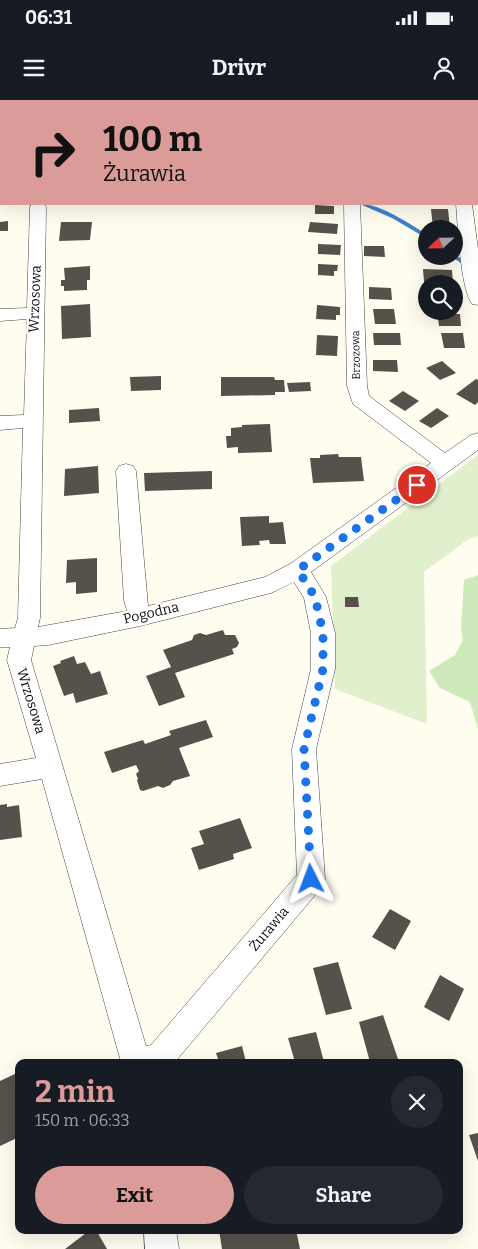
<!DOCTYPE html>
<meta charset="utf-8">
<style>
:root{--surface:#171b24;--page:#242831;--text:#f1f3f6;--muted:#9ea1a6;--accent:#da9b99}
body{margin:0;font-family:Bitter,serif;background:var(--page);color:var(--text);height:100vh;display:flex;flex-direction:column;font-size:19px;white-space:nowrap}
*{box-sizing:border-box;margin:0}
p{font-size:16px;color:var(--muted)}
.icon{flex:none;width:28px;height:28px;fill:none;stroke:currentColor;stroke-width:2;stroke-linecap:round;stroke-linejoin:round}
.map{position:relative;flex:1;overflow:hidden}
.side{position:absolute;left:15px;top:959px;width:448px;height:175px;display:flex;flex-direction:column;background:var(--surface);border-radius:10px;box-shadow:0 5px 20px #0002}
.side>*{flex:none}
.guide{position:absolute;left:0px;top:0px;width:479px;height:105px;box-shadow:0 5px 20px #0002;background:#da9b99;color:#111;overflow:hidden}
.needle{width:32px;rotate:248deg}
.tools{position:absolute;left:418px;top:120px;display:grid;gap:10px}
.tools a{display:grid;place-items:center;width:45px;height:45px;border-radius:50%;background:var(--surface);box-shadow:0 5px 20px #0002;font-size:25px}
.pin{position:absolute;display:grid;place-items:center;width:42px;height:42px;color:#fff;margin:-21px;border:2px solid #fff;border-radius:50%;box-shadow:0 1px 5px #0007}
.me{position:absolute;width:55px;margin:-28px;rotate:357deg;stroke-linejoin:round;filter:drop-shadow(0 0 4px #0008)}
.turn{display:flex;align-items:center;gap:18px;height:105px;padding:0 20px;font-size:22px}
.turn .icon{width:65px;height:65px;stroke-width:2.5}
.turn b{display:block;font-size:35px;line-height:42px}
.round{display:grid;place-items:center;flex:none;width:52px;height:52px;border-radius:26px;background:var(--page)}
.summary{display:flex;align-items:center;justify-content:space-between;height:85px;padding:0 20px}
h1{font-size:30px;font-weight:700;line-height:38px;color:var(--accent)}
.primary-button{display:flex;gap:10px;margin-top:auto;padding:10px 20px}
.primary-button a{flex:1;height:58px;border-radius:30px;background:var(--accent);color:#111;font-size:20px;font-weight:700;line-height:58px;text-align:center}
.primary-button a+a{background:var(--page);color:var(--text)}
.status{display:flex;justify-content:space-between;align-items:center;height:35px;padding:0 25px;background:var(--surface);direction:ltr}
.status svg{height:14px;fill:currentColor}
header{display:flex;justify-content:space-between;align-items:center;height:65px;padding:0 20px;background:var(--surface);font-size:22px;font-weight:700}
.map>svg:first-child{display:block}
.green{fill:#cee9ba}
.pitch{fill:#e0f0cc}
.water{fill:#b5d7f6;stroke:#3d84cc}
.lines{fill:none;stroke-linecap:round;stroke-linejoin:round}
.stream{fill:#3d84cc;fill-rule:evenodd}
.building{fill:#57514b}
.minor-casing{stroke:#424242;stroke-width:1}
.minor{fill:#fff;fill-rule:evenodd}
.route{stroke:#1a73e8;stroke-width:9;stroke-dasharray:0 16.2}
.labels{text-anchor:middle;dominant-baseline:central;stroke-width:5;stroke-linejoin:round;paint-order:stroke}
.far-street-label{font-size:11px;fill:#0f0f0f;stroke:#fff}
.street-label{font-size:14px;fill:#0f0f0f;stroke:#fff}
</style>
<div class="status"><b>06:31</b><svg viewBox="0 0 49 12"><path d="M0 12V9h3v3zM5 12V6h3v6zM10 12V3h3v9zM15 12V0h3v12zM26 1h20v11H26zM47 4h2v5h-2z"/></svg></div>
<header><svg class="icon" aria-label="menu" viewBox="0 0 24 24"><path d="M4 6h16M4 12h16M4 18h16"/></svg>Drivr<svg class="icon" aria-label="person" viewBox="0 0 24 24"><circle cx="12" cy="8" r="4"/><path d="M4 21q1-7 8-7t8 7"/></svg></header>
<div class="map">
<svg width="478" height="1149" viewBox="0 0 478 1149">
<rect width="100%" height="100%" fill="#fffdf0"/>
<path class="green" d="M478,475V629L470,602L440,588L429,571L455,555L463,540L461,528L464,480Z"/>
<path class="pitch" d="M478,355V436L467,440L424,472L427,624L335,589L331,466Z"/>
<path class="water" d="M0,0H262L1,1V34Z"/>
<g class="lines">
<g class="stream">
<path d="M362,104C380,104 410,124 426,134V138L392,118L362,105Z"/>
<path d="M454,154L465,161V163H461L452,157L451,156H454Z"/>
</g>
</g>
<g class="building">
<path d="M315,105L334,106V114H315Z"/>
<path d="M431,109H448L450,128H433Z"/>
<path d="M8,121V131H0V122Z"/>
<path d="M61,122H92L90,140L59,141Z"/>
<path d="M310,122L338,124L337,134L308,132Z"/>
<path d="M318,144L341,145L340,155L318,154Z"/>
<path d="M364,146H384L385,157L364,156Z"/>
<path d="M318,164L338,165L337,171H334V176L318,175Z"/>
<path d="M90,166V180H87V190L64,191V186H61V180H65L64,168Z"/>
<path d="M423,169L452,170L453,183L424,182Z"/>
<path d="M369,187L391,188L392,200L369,199Z"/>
<path d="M90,204L91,237L62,239L61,206Z"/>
<path d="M317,205L340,207V215H336V220L316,219Z"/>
<path d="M373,209H394L396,224H375Z"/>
<path d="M437,211H451V214H460L461,226H439Z"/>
<path d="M373,233H400L401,245H374Z"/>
<path d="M441,233H463L465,248H444Z"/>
<path d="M317,235L338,236L337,256L316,255Z"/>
<path d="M373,260H397L398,272L373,271Z"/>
<path d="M442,261L456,273L440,280L426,268Z"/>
<path d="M161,276V290L131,291L130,277Z"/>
<path d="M221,277H274L275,280H284L285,292H275V295L221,296Z"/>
<path d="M476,279L478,280V302L475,305L456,294Z"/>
<path d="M310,282L311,291L289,292L287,283Z"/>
<path d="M403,291L419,301L405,311L389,301Z"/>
<path d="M99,308L100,321L69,323V310Z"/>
<path d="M437,308L449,316L431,328L419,321Z"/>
<path d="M270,324L272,352L238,353V347L227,348L226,336H231V328L242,327V325Z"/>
<path d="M338,354L339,357H361L364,381L313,383L310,358H320V355Z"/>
<path d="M98,366L99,393L64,396L65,369Z"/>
<path d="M212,371V389L145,391L144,373Z"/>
<path d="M269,416V423L283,422L286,444H270L269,440L259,441L260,445L242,446L240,417Z"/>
<path d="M97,458V492L76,494V482L66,483L67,460Z"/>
<path d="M345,497H358L359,507H345Z"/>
<path d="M223,530L225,535H235L239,543L237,547L232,549L234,554L175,573L185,597L159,606L146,576L171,567L163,550L192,540L194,535L200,533L206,535Z"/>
<path d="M74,556L77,564L85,562L91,574L100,571L108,594L76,603L73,593L64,596L53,566L61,563L60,561Z"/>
<path d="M206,620L213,637L179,648L190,676L173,681L170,685L163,688L158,686L143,691L140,690L137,680L138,679L136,674L139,671L136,665L112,673L104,652L143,640L145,644L171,635L169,631Z"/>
<path d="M7,704V707L19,705L22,737L0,740V705Z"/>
<path d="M240,718L252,748L233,754L234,759L199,770L191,748L204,744L199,731Z"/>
<path d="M390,809L411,821L395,850L372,837Z"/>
<path d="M338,862L352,909L326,915L313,868Z"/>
<path d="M440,875L464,889L449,921L424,907Z"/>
<path d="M383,915L399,962H370L359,922Z"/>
<path d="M316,932L324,962H295L288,938Z"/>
<path d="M242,946L246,962H219L216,953Z"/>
<path d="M19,972V1037L0,1046V981Z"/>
<path d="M478,1033V1061L469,1035Z"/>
<path d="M90,1130H96L107,1149H65Z"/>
<path d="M219,1130H296L300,1149H222Z"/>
</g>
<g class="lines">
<defs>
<g id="minor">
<rect x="344" y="0" width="14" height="1"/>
<rect x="445" y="0" width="14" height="1"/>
<path d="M32,104H44L46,107L40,518L38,527L127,511L124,500L116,371L119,366L126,364L133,366L136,371L148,506L265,477L290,464L431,363L353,304L347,286L344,104H360L367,286L369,296L445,353L471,335L478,333V350L311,472L326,497L335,533V569L316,649L325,779L321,788L175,962H121L42,679L0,686V664L36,658L7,560L10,547H0V529L15,528L18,518L23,328L0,330V316L24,315L27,219L0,221V209L27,208L30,107ZM294,482L304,498L311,533V569L292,649L297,775L151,945L146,946L31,560L34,546L48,545L140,526L271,493Z"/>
<path d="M456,104H472L478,149V205L472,204C460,187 458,126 456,104Z"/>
<path d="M144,1130H176L179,1149H145Z"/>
</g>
</defs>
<use href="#minor" class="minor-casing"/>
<use href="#minor" class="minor"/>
</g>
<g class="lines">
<path class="route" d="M311,779L304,649L323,569V533L315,497L298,470L417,385"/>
</g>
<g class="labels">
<g class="far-street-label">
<text transform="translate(356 255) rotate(-91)">Brzozowa</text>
</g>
<g class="street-label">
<text transform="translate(35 199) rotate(-88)">Wrzosowa</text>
<text transform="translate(151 513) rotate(-13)">Pogodna</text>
<text transform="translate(31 601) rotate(73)">Wrzosowa</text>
<text transform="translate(269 829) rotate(-50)">Żurawia</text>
</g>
</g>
</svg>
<div class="tools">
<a><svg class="needle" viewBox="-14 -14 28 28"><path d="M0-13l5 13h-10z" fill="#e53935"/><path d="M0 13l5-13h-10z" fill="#9ea1a6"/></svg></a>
<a><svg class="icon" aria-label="search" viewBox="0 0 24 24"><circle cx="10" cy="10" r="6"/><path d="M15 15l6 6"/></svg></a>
</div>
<div class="pin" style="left:417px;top:385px;background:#d93025"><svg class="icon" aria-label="arrive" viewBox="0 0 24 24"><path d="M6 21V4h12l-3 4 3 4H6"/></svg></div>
<svg class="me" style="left:311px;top:779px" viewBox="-20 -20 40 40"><path d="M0-17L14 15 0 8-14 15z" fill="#1a73e8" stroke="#fff" stroke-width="4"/></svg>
<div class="guide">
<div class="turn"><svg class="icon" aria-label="right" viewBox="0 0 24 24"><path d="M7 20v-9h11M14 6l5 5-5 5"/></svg><div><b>100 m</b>Żurawia</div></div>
</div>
<section class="side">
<div class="summary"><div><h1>2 min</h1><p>150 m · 06:33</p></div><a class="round"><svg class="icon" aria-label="close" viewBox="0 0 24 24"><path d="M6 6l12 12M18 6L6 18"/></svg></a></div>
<div class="primary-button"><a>Exit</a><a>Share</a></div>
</section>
</div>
